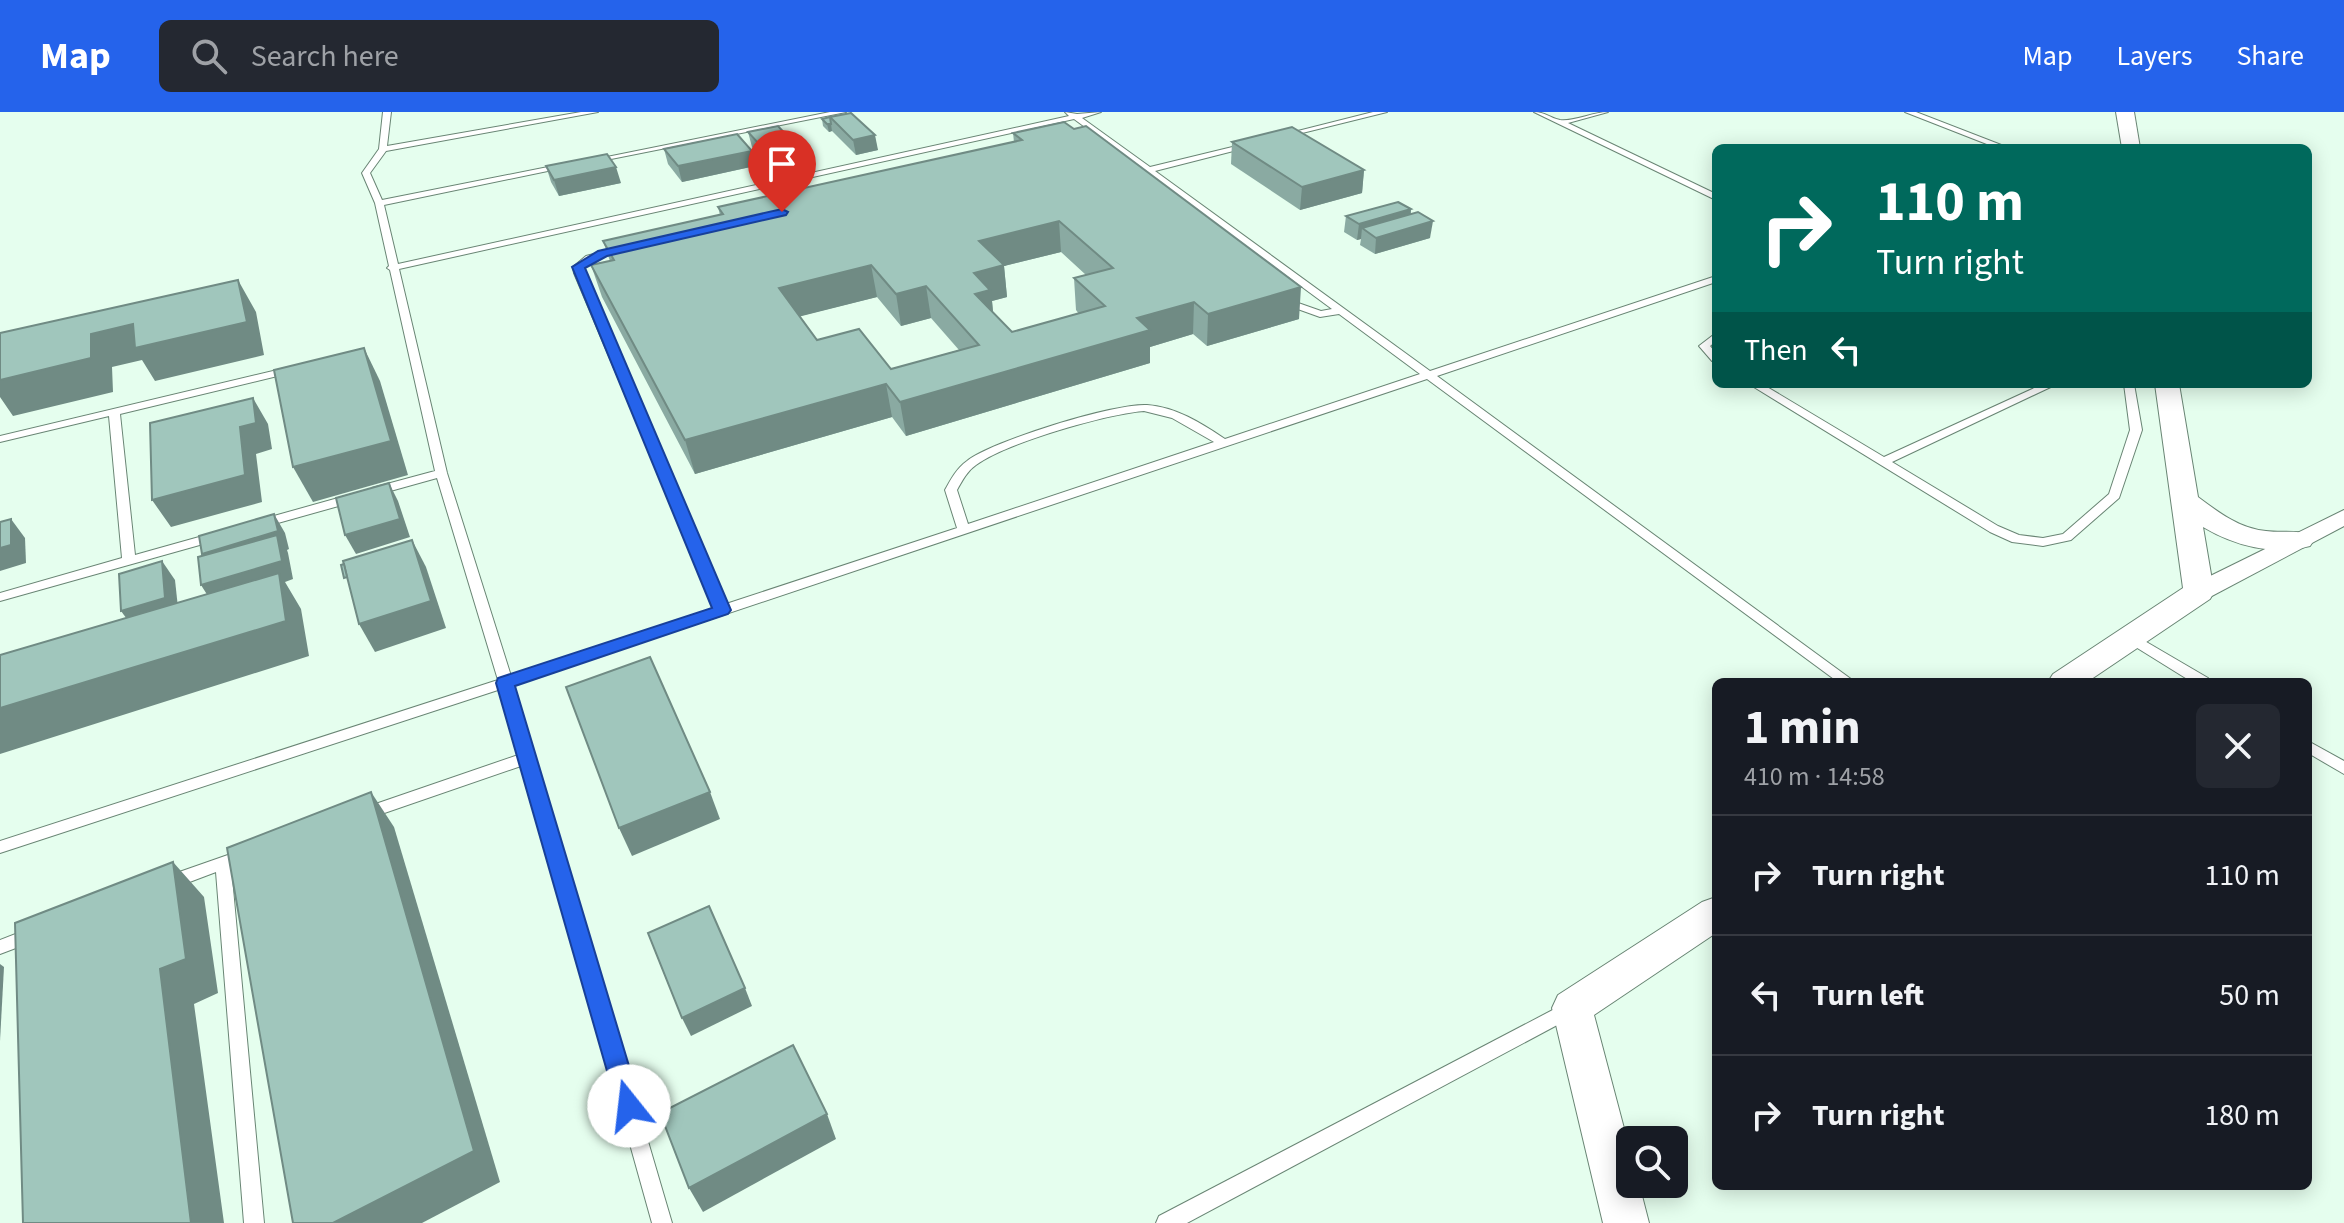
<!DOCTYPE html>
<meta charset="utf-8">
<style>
:root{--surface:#171b24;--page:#242831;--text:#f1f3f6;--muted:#9ea1a6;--line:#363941;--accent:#2563eb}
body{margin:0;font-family:"Source Sans 3",sans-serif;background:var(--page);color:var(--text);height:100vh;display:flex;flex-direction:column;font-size:30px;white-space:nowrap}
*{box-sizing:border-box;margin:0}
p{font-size:26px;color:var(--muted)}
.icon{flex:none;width:44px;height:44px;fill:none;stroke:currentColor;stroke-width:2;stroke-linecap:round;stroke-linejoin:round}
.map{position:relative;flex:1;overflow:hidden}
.side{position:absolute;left:1712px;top:566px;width:600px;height:512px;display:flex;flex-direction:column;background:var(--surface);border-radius:12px;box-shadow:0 4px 20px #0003}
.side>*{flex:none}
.banner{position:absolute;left:1712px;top:32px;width:600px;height:244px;border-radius:12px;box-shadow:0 4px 20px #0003;background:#00695c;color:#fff;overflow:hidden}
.buttons{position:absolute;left:1616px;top:1014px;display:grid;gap:16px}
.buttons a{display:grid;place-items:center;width:72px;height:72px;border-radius:12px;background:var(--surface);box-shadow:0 4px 20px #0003;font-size:40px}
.pin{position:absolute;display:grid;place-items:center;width:68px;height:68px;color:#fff;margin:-82px -34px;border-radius:50% 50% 50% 0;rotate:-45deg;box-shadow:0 0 8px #0007}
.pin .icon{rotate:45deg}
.me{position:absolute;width:88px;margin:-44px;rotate:344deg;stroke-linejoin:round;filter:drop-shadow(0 0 6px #0008)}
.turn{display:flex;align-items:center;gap:28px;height:168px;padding:0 32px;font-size:36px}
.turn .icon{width:104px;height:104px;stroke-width:2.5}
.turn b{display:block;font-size:56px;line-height:68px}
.then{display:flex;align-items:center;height:76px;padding:0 32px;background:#0003;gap:16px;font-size:30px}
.round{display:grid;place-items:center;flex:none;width:84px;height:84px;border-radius:12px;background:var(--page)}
.head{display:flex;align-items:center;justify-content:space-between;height:136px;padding:0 32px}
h1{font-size:48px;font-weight:700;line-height:60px}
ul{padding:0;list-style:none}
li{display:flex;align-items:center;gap:24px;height:120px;padding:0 32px;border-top:2px solid var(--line)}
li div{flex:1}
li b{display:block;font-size:30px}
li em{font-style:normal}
header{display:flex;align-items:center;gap:48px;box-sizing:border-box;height:112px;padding:0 40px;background:var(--accent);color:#fff}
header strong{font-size:38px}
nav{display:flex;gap:44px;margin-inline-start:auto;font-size:28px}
.search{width:560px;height:72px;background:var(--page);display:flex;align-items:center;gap:20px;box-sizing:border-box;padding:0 28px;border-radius:12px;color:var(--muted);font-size:30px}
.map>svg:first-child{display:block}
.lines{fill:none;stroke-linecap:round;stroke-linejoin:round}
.service-casing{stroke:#698574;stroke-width:2}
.minor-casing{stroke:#698574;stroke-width:2}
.tertiary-casing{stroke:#698574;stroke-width:2}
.service{fill:#fff;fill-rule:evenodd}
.minor{fill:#fff;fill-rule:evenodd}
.tertiary{fill:#fff;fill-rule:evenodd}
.wall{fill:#8aaaa2;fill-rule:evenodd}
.shaded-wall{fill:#708b84}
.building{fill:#a0c6bc;stroke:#708b84;stroke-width:2;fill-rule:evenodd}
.route{fill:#2563eb;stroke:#184099;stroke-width:2}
</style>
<header>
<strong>Map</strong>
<div class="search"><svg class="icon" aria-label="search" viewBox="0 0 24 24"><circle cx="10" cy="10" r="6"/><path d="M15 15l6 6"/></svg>Search here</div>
<nav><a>Map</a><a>Layers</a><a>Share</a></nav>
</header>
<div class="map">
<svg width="2344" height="1111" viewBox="0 0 2344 1111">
<rect width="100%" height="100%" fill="#e5feee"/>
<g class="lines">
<defs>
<g id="service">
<path d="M383,0H391L387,34L581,0H598L386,39L370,61L382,88L563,52L567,55L384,93L398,152L1069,4L1065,0L1077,2L1101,0L1082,6L1150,55L1253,30V34L1155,59L1430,259L1716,164V170L1437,264L1855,570H1838L1427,267L514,573L672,1111H652L524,653L367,707L361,705L359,701L361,697L521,642L501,577L0,741V729L498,568L437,366L376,383L370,379L372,376L435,359L390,158L387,156L389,154L375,91L362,61L379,37ZM1074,7L1332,197L1321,199L1284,186L1279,189L1281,191L1320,205L1339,202L1420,262L1225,327C1201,311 1176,295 1147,293C1115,291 992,329 967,349C957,356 951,367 945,378L957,416L726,492L584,161L583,156L592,148L630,137L625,134L586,144L573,155L574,161L715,496L511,564L447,361L399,157ZM1144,299L1172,306L1214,330L968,412L957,378C962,369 967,359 976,353C1006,331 1106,302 1144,299Z"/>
<path d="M830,0H846L591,51L587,49Z"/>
<path d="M1373,0H1387L1282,26L1278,24Z"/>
<path d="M1534,0C1545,0 1550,6 1560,8C1572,10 1594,0 1608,0L1568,11L1716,82V88Z"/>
<path d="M1905,0H1916L2009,36H1997Z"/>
<path d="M1716,221V229L1710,234L1716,241V250L1712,249L1699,234Z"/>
<path d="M290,255L294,256V260L120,302L135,443L217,420L223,424L221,427L0,489V481L122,446L109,304L0,330V324Z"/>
<path d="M1749,272H1762L1884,345L2043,272H2057L1892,350L1998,414L2019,423L2043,426L2063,422L2109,382L2130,318L2124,272H2134L2142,318L2119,386L2071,428L2043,434L2012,430L1990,420Z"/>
<path d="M356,381L362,385L360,388L260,416L254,412L256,409Z"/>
<path d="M2131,521L2208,566L2210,570H2192L2126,529L2124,526L2126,523Z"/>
<path d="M2308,629L2344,649V662L2308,641Z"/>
<path d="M245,737L251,738L253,743L251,748L231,755L264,1111H244L216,760L171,777L165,775L163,770L165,765Z"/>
<path d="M31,816L37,818L39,823L37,828L0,842V828Z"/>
<path d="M1568,890L1574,892L1577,898L1574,904L1187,1111H1156L1159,1104Z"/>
</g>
<path id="minor" d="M2344,398V414L2208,486H2190L2187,480L2190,474Z"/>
<g id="tertiary">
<path d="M2116,0H2134L2140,36H2122Z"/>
<path d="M2155,272H2179L2198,385C2218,400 2240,417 2266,419C2281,421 2295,418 2310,422L2314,428L2310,434C2273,444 2235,434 2203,415L2214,480L2210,487L2087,570H2048L2053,562L2183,476Z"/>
<path d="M1716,785V821L1594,903L1630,1039V1072H1639L1649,1111H1603L1552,896L1558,883L1702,790Z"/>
</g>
</defs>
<use href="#service" class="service-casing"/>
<use href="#minor" class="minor-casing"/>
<use href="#tertiary" class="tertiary-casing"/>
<use href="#service" class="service"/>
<use href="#minor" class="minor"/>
<use href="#tertiary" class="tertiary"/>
</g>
<g class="wall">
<path d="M851,1L878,38L856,43L832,19L829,20L823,14L822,7Z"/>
<path d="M748,20L802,52L772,59L752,35Z"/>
<path d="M1013,21L1299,207L1207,234L1193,222L1150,235V251L906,324L892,305L695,362L602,185L591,153L610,149L603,129L720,103L718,95L1014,30ZM1061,140L1086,163L1074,166L1076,198L1079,202L1012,220L993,200L992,189L1007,185L1004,154ZM877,185L901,214L931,206L959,238L891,257L817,228L800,204Z"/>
<path d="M1232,30L1364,58L1362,81L1300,98L1231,52Z"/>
<path d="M664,37L752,39L755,54L682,70L668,52Z"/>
<path d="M546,54L621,71L559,84L551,70Z"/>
<path d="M1411,97V103L1430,126L1375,142L1360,133L1361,127L1357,128L1344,120L1346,104Z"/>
</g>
<g class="shaded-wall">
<path d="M827,12H831L832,19L829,20Z"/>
<path d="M875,23L878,38L856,43L853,28Z"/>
<path d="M799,37L802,52L772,59L769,43Z"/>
<path d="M752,39L755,54L682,70L678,54Z"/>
<path d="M616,55L621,71L559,84L554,68Z"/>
<path d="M1364,58L1362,81L1300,98L1302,75Z"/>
<path d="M1411,97L1409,113L1362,116L1361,127L1357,128L1359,112Z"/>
<path d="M1059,109L1061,140L1004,154L1007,185L992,189L994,211L979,215L974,161L979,129Z"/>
<path d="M1433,109L1430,126L1375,142L1376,126Z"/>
<path d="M871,153L877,185L786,208L779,176Z"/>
<path d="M238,168L256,200L264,243L155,269L142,248L112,255L113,280L13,304L0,285V268L91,222Z"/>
<path d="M926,174L931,206L901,214L896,182Z"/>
<path d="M1301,175L1299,207L1207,234L1208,202Z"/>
<path d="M1194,190L1193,222L1150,235V251L906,324L900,290L1137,206Z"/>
<path d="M364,236L380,269L408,363L313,390L293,355Z"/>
<path d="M886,272L892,305L695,362L685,328Z"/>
<path d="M253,286L268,312L272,337L256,342L262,390L171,415L152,388L240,315Z"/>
<path d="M389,371L398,389L410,425L356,442L345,423Z"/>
<path d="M274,402L285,421L289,437L287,438L288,441L293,467L285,470L301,497L309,544L0,642V596L213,492L201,473L214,460L202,442Z"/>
<path d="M11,407L25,426L26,451L0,459V436Z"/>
<path d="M412,428L426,455L446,516L375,540L359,512Z"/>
<path d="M162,449L175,468L179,505L135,518L121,499Z"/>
<path d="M371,680L394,715L500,1070L422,1111H333Z"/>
<path d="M710,680L720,707L632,744L619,716Z"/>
<path d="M173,750L204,785L218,881L194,892L224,1111H191L160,857Z"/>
<path d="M0,852L4,855L0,929Z"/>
<path d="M745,876L752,894L691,924L682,906Z"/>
<path d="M827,1002L836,1027L703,1100L689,1076Z"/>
</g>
<g class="building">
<path d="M851,1L875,23L853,28L830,5Z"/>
<path d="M830,5L831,12H827L822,7Z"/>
<path d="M1064,10L1074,17L1086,14L1301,175L1208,202L1194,190L1137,206L1150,218L900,290L886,272L685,328L591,153L614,148L603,129L723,102L718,95L1022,28L1013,21ZM1059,109L1113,156L1074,166L1105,194L1012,220L975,182L990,178L974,161L1004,153L979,129ZM871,153L896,182L926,174L979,233L891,257L859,217L817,228L779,176Z"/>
<path d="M778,14L799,37L769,43L748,20Z"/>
<path d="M1292,15L1364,58L1302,75L1232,30Z"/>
<path d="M737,22L752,39L678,54L664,37Z"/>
<path d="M607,42L616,55L554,68L546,54Z"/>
<path d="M1398,90L1411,97L1359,112L1346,104Z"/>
<path d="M1418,100L1433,109L1376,126L1362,116Z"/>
<path d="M238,168L247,210L135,236L133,212L91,222V246L0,268V221Z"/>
<path d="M364,236L391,329L293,355L274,258Z"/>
<path d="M253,286L256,311L240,315L245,363L152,388L150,311Z"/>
<path d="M389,371L400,407L345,423L336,386Z"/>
<path d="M274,402L278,419L202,442L199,424Z"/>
<path d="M11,407V433L0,436V410Z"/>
<path d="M277,423L282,449L201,473L198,445Z"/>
<path d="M412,428L431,489L359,512L343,449Z"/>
<path d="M162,449L165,486L121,499L119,462Z"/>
<path d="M344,452L347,465L344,466L341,453Z"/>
<path d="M279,461L286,509L0,596V543Z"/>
<path d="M650,545L710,680L619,716L566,575Z"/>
<path d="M371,680L474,1039L333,1111H293L227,736Z"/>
<path d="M173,750L186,847L160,857L191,1111H23L15,811Z"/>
<path d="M709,794L745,876L682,906L648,821Z"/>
<path d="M793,933L827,1002L689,1076L660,1001Z"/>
</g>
<path class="route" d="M782,97L788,100L786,103L607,144L585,156L731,498L728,502L515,574L641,994L637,1003L629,1006L620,1003L617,994L496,571L498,566L712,496L572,155L598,139Z"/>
</svg>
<div class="buttons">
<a><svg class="icon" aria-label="search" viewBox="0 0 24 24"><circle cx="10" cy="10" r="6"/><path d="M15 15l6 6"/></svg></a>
</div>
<div class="pin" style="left:782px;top:100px;background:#d93025"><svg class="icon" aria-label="arrive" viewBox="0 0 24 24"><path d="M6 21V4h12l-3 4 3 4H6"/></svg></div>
<svg class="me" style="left:629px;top:994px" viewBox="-20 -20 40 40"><circle r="19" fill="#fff"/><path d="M0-13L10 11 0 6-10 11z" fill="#2563eb"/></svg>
<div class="banner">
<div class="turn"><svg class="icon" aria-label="right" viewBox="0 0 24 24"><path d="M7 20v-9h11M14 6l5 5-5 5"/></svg><div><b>110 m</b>Turn right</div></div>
<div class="then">Then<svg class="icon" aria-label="left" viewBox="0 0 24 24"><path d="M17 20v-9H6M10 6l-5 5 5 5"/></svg></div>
</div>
<section class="side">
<div class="head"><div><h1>1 min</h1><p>410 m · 14:58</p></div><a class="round"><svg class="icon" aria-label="close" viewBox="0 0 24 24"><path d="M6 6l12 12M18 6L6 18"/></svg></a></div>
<ul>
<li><svg class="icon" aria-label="right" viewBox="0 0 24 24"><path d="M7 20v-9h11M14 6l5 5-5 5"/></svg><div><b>Turn right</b></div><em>110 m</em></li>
<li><svg class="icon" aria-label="left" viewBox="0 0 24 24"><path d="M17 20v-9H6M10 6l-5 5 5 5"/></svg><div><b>Turn left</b></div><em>50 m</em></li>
<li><svg class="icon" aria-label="right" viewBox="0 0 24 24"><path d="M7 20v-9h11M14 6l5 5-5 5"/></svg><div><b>Turn right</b></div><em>180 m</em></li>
</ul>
</section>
</div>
